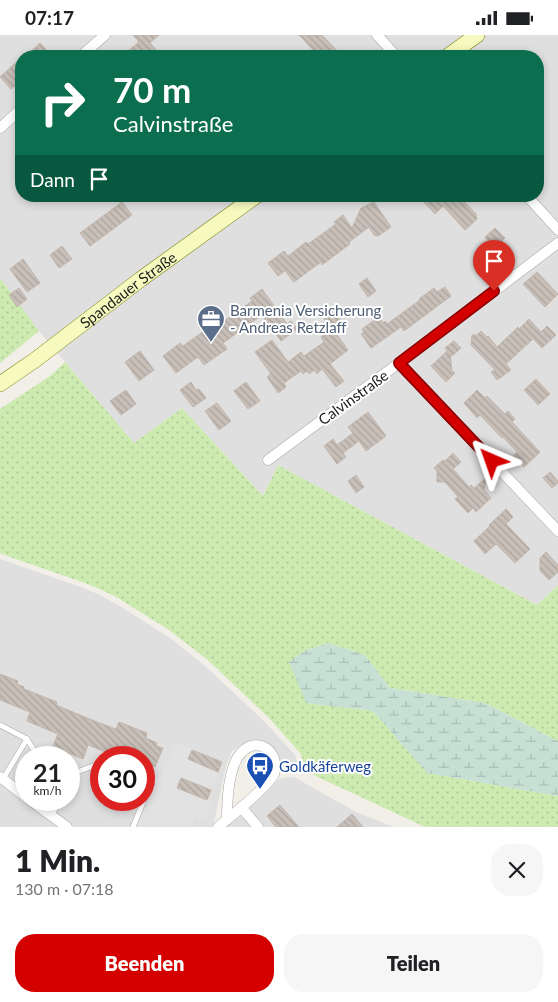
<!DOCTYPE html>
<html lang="de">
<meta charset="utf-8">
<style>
:root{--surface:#fff;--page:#f6f6f6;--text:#202124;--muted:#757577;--accent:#d40000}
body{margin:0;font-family:Lato,sans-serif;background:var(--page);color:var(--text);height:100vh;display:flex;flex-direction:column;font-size:19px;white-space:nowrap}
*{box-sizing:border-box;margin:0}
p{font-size:16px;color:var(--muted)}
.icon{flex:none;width:28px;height:28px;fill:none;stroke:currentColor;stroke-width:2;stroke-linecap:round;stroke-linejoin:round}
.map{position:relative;height:792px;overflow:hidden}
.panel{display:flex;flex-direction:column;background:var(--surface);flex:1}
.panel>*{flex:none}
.guide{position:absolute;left:15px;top:15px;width:529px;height:152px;border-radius:20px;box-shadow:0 2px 8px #0003;background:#0b6e4f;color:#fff;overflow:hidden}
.speed{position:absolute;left:15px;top:711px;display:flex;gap:10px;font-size:25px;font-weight:700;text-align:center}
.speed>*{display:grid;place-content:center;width:65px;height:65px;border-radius:50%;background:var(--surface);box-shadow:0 2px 8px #0003;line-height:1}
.speed small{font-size:12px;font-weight:400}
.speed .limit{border:8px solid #d22;background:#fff;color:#111}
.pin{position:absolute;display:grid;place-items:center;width:42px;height:42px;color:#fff;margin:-51px -21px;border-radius:50% 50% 50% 0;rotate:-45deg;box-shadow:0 0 5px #0007}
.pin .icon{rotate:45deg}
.me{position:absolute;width:55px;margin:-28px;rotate:317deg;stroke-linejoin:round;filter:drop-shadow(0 0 4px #0008)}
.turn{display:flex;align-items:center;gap:18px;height:105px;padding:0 15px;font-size:22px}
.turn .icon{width:65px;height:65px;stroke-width:2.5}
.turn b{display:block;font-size:35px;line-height:42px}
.then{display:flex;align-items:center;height:48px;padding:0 15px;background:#0003;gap:10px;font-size:19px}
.round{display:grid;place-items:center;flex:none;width:52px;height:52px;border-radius:20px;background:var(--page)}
.summary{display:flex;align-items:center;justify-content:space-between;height:85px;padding:0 15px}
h1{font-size:30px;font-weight:800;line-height:38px}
.button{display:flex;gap:10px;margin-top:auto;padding:10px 15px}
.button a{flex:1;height:58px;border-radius:20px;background:var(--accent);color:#fff;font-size:20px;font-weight:800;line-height:58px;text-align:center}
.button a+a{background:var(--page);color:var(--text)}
.status{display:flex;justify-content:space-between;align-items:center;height:35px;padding:0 25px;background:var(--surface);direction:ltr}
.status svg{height:14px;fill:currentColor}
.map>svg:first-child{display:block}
.residential{fill:#e0dfdf;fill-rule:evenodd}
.grass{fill:url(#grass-dots)}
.wetland{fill:url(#wetland-marsh)}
.parking{fill:#e2e2e2}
.building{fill:url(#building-back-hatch);stroke:#c4b6ab}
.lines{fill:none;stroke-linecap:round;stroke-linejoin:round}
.lane-casing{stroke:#a9a9a9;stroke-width:6}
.street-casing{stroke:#a9a9a9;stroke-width:11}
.secondary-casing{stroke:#707d05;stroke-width:16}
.lane{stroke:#fff;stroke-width:5}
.street{stroke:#fff;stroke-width:10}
.secondary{stroke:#f7fabf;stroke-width:15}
.route-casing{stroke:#8a0000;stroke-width:12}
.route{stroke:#d40000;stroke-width:9}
.labels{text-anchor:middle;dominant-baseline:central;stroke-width:4;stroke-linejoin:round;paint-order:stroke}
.street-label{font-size:15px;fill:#222;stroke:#fff}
.service-label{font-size:15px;fill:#4e5e75;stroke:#fff;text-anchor:start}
.transit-label{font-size:15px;fill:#164399;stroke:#fff;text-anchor:start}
</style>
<div class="status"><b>07:17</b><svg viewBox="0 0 49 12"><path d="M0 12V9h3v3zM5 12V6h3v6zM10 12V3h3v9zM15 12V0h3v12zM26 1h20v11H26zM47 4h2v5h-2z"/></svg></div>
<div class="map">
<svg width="558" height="792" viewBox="0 0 558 792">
<defs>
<pattern id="grass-dots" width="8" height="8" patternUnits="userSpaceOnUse" patternTransform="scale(1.25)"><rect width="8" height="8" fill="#cdebb0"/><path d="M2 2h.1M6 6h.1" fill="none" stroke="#b0c997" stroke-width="1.8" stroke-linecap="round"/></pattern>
<pattern id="wetland-marsh" width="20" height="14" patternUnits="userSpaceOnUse" patternTransform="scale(1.25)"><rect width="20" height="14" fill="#c6e0d4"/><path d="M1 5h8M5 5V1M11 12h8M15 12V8" fill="none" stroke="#aac0b6"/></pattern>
<pattern id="building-back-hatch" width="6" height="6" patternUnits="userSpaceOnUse" patternTransform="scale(1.25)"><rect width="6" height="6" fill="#c7bfb8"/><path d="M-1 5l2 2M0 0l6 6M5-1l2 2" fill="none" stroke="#aba49e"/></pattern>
</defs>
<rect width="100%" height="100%" fill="#f2efe9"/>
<g class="residential">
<path d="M0,0H558V550L537,570L278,430L263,461L182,373L134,408L39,296L0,243ZM21,21H538V161H21Z"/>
<path d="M0,524L81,552L98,559L123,573L170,603L204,630L263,685L295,720L297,727V731L294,734L289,736L284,735L281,733L277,723L252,708L241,710L232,716L226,731L214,787L212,792H74L38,765H69V722H26V756L0,736ZM101,722H144V765H101Z"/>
<path d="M294,742L356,777L394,792H262L248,776V770L274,747L282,743Z"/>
<path d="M0,749L58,791V792H0Z"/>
<path d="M237,780L241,781L244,783L252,792H222Z"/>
</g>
<g class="grass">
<path d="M0,243L39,296L0,328Z"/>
<path d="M65,327L134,408L182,373L263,461L278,430L537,570L558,550V706L485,668L390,653L365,620L328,608L304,616L306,668L373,676L428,738L558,761V792H425L305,736L301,719L269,683L209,626L169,595L118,563L100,554L82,547L13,523L0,518V374L50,341Z"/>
</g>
<path class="wetland" d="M328,608L365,620L390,653L485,668L558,706V761L427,738L373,676L306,668L289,627L304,616Z"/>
<path class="parking" d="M175,708L223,727L208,764L212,766L204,785L195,782L192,790L193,792H136L154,745L161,742Z"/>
<g class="building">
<path d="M133,0H159L150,8L158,17L153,21H122L139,7Z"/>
<path d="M299,0H322L342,21H319Z"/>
<path d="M40,8L52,21H26Z"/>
<path d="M21,23V46L11,54L0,42Z"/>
<path d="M430,161H459L476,179L477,184L465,195L443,171L435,179L424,167Z"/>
<path d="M122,167L132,180L90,211L80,198Z"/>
<path d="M374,167L391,192L378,201L374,200L369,192L349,207L350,209L322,230L321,227L294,247L285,236L278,241L268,228L284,216L288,221L306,207L308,209L336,189L334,187L343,180L352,193L361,173Z"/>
<path d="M495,193L505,203L494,213L485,202Z"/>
<path d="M62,211L72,224L59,233L50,220Z"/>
<path d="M23,224L40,248L27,257L10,234Z"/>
<path d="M537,237L558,259L545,272L523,249Z"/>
<path d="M367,243L376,256L368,262L359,249Z"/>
<path d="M445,252L451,261L404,296L401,292L371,313L361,299L364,297L362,294L379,282L383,288L385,286L387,289L420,265L419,264L434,253L437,257Z"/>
<path d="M19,253L27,264L17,272L9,260Z"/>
<path d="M262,254L287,289L291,286L297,294L281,306L262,280L223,308L227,314L204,330L198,322L176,338L163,321L180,308L183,311L208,293L210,296L252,266L250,263Z"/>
<path d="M333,276L340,285L330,293L324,284Z"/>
<path d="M529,284L541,297L547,291L556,300L542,313L533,304L506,329L511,335L497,345L491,337L495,335L471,310L472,300H477L481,296L487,302L488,301L497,312L518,292L519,294Z"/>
<path d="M333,294L348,315L330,329L344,346L336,352L322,334L317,339L314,335L309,339L307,336L303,339L301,336L284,348L286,352L278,358L267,342L271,339L255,317L272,305L288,327L301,317L304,321L324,307L321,302Z"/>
<path d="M454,306L461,313L452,321L450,318L452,336L455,338L446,347L431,331L447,316L445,313Z"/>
<path d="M140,316L154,335L139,346L125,327Z"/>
<path d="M536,344L550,359L538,370L524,355Z"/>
<path d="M191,347L196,355L199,354L206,363L193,372L180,355Z"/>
<path d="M246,347L260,366L248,374L234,356Z"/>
<path d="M126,355L136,369L121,380L110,366Z"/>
<path d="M477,355L485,363L487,361L505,379L508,376L515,384L512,387L540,417L524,432L513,421L517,417L503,402L502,403L480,380L477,383L464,368Z"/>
<path d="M217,368L231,386L219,395L205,376Z"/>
<path d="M368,377L386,401L366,416L359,406L343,418L346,422L337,429L324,411L333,404L337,410L353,398L348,392Z"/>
<path d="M453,418L461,427L453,434L469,452L471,450L474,453L486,443L484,455L491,463L476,477L473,473L468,478L455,464L458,462L445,447H437V436L434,433L443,425L445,426Z"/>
<path d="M550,437L558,446V448L552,453L543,443Z"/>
<path d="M356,440L364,452L356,458L348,446Z"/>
<path d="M506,474L513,482L506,489L530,514L515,528L496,509L485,519L474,506L490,491L489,490Z"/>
<path d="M546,517L558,530V537L549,545L540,536V523Z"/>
<path d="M0,639L18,646L17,649L24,652V654L57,667L56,670L97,687L116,694L119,687L147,698L146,703L157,708L156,711L163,713L155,732L144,728V722H140L141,719L120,711L116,721L88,710L83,724L66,717L63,722H48L58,699L27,686L30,677L0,665Z"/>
<path d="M192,715L222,727L218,737L188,724Z"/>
<path d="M181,743L211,755L207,765L177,753Z"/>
<path d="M280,770L299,792H276L267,781Z"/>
<path d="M352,779L363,792H337Z"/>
</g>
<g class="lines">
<defs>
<g id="lane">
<path d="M0,690L27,704L38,722"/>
<path d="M3,744L27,704"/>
<path d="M69,748L74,738L99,729L101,730"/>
<path d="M52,780L60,765"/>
<path d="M133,792L150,750L144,748"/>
</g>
<g id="street">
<path d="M377,0L396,21"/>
<path d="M81,21L105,0"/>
<path d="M0,93L21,74"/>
<path d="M527,161L558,195"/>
<path d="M399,328L558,496"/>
<path d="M268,425L399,328L558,208"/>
<path d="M0,742L26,762"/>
<path d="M30,765L67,792"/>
<path d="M241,772L258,792"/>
<path d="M218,792C230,782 269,751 274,739C281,718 258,699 241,718C228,732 227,767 227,785"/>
</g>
<g id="secondary">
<path d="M448,21L477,0"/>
<path id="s1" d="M0,349L35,325L141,244L256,161"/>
</g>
</defs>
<use href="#lane" class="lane-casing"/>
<use href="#street" class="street-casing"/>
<use href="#secondary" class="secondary-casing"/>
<use href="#lane" class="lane"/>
<use href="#street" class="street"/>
<use href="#secondary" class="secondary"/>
</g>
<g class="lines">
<defs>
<path id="route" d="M492,426L399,328L494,256"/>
</defs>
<use href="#route" class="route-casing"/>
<use href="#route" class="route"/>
</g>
<defs>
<symbol id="office-pin" viewBox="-11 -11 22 30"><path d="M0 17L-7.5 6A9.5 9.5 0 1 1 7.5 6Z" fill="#5c6f8a" stroke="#fff"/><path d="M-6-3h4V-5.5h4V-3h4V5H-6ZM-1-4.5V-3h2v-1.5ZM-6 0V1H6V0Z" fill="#fff"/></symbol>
<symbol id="bus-pin" viewBox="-11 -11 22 30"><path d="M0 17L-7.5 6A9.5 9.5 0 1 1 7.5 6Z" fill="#1a4fb4" stroke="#fff"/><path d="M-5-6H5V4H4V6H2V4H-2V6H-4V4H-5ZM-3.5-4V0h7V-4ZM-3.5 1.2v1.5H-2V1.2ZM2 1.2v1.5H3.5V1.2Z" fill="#fff"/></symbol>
</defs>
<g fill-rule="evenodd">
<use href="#office-pin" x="195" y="268" width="32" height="43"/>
<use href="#bus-pin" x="244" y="715" width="32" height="43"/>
</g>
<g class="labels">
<g class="street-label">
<text stroke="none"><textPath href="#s1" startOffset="159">Spandauer Straße</textPath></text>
<text transform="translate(353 362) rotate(-36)">Calvinstraße</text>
</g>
<g class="service-label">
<text x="230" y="275">Barmenia Versicherung<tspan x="230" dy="17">- Andreas Retzlaff</tspan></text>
</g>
<g class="transit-label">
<text x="279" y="731">Goldkäferweg</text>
</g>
</g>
</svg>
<div class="speed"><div>21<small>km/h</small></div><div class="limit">30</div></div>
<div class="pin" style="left:494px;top:256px;background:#d93025"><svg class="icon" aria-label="arrive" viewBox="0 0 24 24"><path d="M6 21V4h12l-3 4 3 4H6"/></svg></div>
<svg class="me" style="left:492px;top:426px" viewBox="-20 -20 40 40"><path d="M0-17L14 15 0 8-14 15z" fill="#d40000" stroke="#fff" stroke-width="4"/></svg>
<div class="guide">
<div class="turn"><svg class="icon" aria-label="right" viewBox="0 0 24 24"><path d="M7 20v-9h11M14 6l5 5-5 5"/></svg><div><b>70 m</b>Calvinstraße</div></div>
<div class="then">Dann<svg class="icon" aria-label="arrive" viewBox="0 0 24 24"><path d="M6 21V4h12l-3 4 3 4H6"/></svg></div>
</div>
</div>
<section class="panel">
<div class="summary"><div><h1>1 Min.</h1><p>130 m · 07:18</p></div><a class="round"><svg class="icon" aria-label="close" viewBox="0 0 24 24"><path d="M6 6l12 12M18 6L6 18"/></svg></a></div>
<div class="button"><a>Beenden</a><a>Teilen</a></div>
</section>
